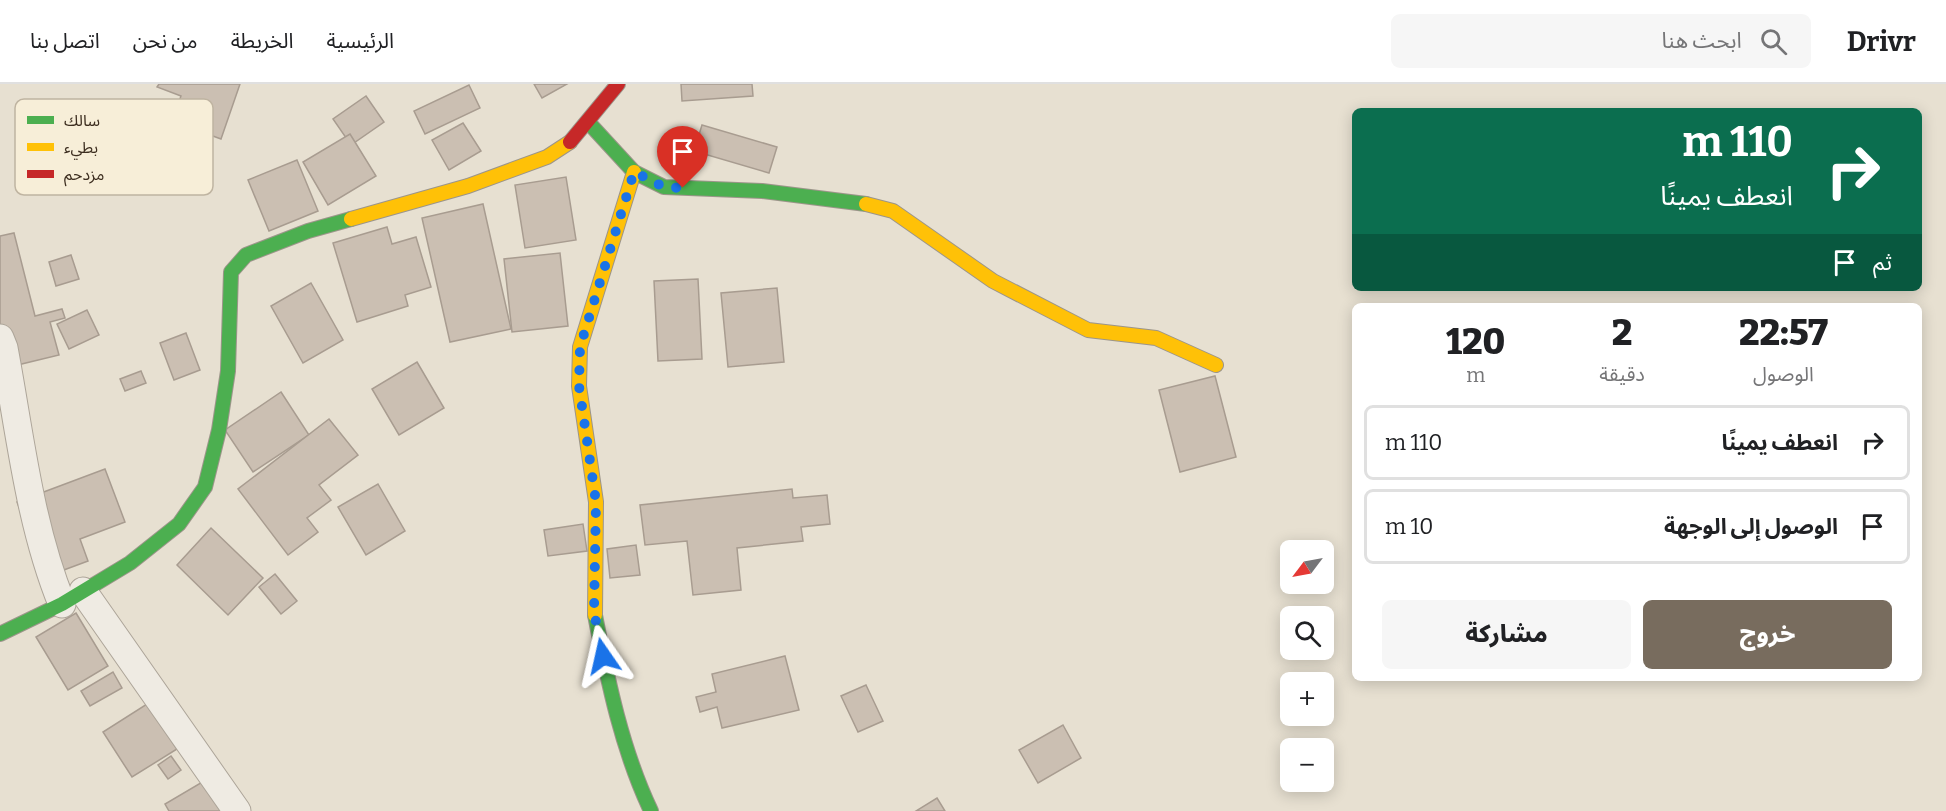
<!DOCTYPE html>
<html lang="ar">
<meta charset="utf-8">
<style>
:root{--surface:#fff;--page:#f6f6f6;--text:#202124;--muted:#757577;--line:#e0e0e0;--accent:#786c5e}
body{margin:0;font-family:Bitter,"Noto Sans Arabic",serif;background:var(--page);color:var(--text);direction:rtl;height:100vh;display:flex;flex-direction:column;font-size:22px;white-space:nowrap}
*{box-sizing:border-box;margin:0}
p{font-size:20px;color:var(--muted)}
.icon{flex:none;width:33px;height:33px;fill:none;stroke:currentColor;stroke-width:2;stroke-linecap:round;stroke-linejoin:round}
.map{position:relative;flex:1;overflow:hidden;direction:ltr}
.sheet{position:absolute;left:1352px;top:219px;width:570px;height:378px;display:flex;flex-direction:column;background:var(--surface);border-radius:9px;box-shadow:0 3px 15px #0003;direction:rtl}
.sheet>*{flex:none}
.guide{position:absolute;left:1352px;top:24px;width:570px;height:183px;border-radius:9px;box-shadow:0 3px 15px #0003;direction:rtl;background:#0b6e4f;color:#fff;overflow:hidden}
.needle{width:39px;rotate:238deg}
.tools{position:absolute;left:1280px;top:456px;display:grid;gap:12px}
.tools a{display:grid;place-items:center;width:54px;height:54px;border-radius:9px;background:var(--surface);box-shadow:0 3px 15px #0003;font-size:30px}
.pin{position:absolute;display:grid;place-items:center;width:51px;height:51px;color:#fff;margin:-62px -26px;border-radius:50% 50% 50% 0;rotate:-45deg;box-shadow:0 0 6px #0007}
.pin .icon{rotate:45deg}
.me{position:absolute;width:66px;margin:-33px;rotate:349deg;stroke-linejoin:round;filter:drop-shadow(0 0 4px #0008)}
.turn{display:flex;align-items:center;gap:21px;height:126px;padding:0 30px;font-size:27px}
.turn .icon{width:78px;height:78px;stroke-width:2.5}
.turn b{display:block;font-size:42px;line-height:51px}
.then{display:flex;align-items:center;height:57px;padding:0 30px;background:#0003;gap:12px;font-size:22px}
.eta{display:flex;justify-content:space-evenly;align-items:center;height:102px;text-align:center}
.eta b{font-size:36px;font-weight:800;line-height:42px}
.action{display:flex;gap:12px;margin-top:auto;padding:12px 30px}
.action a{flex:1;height:69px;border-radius:9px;background:var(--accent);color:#fff;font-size:24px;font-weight:800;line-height:69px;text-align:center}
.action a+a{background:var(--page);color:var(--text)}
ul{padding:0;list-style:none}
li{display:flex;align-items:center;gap:18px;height:75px;margin:0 12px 9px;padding:0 18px;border:3px solid var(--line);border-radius:9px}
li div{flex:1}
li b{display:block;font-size:22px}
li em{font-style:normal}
header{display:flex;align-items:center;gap:36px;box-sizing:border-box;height:84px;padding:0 30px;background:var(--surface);border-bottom:2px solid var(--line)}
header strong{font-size:28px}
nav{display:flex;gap:33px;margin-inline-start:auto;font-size:21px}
.search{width:420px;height:54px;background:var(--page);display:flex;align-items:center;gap:15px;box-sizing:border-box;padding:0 21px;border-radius:9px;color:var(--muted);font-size:22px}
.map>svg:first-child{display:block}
.building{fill:#cbbfb2;stroke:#a89c90;stroke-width:1.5}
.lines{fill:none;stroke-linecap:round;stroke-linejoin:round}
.street-casing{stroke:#ada599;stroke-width:29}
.fast-casing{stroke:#9c958a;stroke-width:16}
.slow-casing{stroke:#9c958a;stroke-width:16}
.jam-casing{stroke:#9c958a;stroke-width:16}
.street{stroke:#efebe3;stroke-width:27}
.fast{stroke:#4caf50;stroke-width:14}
.slow{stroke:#ffc107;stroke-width:14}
.jam{stroke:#c62828;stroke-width:14}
.route{stroke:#1a73e8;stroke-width:10;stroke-dasharray:0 18}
.key{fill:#f7eed8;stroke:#bfb4a1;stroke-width:1.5}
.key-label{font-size:16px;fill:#3d2e20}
</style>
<header>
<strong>Drivr</strong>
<div class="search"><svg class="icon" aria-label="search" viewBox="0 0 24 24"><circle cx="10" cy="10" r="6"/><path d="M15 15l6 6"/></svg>ابحث هنا</div>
<nav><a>الرئيسية</a><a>الخريطة</a><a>من نحن</a><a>اتصل بنا</a></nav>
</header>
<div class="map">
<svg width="1946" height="727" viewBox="0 0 1946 727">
<rect width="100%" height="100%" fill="#e7e0d1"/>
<g class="building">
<path d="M159,0H240L221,55L172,37L181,12L157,3Z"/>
<path d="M534,0H567L542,14Z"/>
<path d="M681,0H752L753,12L682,17Z"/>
<path d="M469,1L480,24L425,50L414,27Z"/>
<path d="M366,12L384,38L351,61L333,35Z"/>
<path d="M463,39L481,67L449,86L432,56Z"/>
<path d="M702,41L777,63L769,89L694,67Z"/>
<path d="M350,50L376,92L328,121L303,78Z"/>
<path d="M297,76L318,127L269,147L248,96Z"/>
<path d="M566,93L576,156L525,164L515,101Z"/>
<path d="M483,120L511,245L450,258L422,134Z"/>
<path d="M387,143L392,160L416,153L431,203L405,211L408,222L357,238L333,159Z"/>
<path d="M14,149L35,232L62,225L65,234L50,238L59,271L5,284L0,263V152Z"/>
<path d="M560,169L568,242L512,248L504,175Z"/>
<path d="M71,171L79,195L56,202L49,178Z"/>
<path d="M698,195L702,275L658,277L654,197Z"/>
<path d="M311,199L343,256L303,279L271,222Z"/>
<path d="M777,204L784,278L728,283L721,209Z"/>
<path d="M87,226L99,251L69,265L57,240Z"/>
<path d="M186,249L200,286L174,296L160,259Z"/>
<path d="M417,278L444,324L399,351L372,305Z"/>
<path d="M141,287L146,299L125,307L120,295Z"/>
<path d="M1215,292L1236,373L1180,388L1159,306Z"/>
<path d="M281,308L309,351L253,388L225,346Z"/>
<path d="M329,335L358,371L319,401L331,416L307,434L318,448L288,471L238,405Z"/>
<path d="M105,385L125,438L80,455L88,477L45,493L17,418Z"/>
<path d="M378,400L405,447L366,471L338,423Z"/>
<path d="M792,405L793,414L827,411L830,440L801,443L803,457L737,464L741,506L693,511L687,457L645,461L640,421Z"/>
<path d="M583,440L587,467L548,472L544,446Z"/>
<path d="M211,444L263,494L228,531L177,481Z"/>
<path d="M636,461L640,491L610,494L607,465Z"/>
<path d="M275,490L297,517L281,530L259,503Z"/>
<path d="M76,529L108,582L68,606L36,553Z"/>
<path d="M785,572L799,626L722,644L717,623L700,628L696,613L716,608L712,590Z"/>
<path d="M113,588L122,604L90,622L81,607Z"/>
<path d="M866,601L883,637L858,648L841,612Z"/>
<path d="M147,620L177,665L132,693L103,648Z"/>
<path d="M1063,641L1081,674L1038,699L1019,666Z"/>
<path d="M171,672L181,686L168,695L158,681Z"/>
<path d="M204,697L223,727H169L165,720Z"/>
<path d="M937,714L945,727H916Z"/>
</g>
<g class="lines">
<defs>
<g id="street">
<path d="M0,254L4,264C20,349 29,439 62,520"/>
<path d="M83,507L237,727"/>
</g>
<g id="fast">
<path d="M588,38L634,88L664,103L762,107L866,120"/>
<path d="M595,531C608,598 622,666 651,727"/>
<path d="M0,550L62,520L130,479L179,440L205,403L219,346L228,287L231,188L246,171L308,147L351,135"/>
</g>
<g id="slow">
<path d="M866,120L893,127L993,197L1088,246L1156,254L1216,281"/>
<path d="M351,135L468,102L547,73L570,58"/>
<path d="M595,531L596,418L579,302L580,263L634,88"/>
</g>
<path id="jam" d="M570,58L618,0"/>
</defs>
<use href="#street" class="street-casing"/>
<use href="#fast" class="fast-casing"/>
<use href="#slow" class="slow-casing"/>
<use href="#jam" class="jam-casing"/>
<use href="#street" class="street"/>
<use href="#fast" class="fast"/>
<use href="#slow" class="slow"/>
<use href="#jam" class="jam"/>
</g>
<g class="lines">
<path class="route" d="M603,572L594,528L596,418L579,302L580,263L634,88L664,103L683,104"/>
</g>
<rect x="15" y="15" width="198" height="96" rx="9" class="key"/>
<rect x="27" y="32" width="27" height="8" fill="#4caf50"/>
<rect x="27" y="59" width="27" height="8" fill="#ffc107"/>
<rect x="27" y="86" width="27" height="8" fill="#c62828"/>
<g class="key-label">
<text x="64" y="42">سالك</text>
<text x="64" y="69">بطيء</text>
<text x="64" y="96">مزدحم</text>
</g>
</svg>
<div class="tools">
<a><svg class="needle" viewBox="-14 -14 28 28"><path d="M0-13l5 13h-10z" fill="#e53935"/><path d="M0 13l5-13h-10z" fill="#757577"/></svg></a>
<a><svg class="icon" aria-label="search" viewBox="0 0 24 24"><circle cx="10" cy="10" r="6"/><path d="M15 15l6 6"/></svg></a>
<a>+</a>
<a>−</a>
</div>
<div class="pin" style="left:683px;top:104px;background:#d93025"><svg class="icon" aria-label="arrive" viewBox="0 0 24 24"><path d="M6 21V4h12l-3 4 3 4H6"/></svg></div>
<svg class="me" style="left:603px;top:572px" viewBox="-20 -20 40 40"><path d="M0-17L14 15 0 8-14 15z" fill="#1a73e8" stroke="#fff" stroke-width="4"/></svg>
<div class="guide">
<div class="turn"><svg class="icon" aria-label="right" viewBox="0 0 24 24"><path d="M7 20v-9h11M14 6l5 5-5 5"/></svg><div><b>110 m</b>انعطف يمينًا</div></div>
<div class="then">ثم<svg class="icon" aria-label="arrive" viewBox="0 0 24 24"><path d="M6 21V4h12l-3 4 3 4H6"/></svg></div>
</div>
<section class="sheet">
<div class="eta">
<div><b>22:57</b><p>الوصول</p></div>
<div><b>2</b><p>دقيقة</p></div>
<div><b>120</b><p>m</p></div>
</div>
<ul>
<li><svg class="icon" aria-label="right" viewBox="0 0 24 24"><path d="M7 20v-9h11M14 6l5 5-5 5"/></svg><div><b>انعطف يمينًا</b></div><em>110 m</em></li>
<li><svg class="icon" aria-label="arrive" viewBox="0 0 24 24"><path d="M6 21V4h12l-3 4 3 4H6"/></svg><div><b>الوصول إلى الوجهة</b></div><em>10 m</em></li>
</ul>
<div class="action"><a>خروج</a><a>مشاركة</a></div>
</section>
</div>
